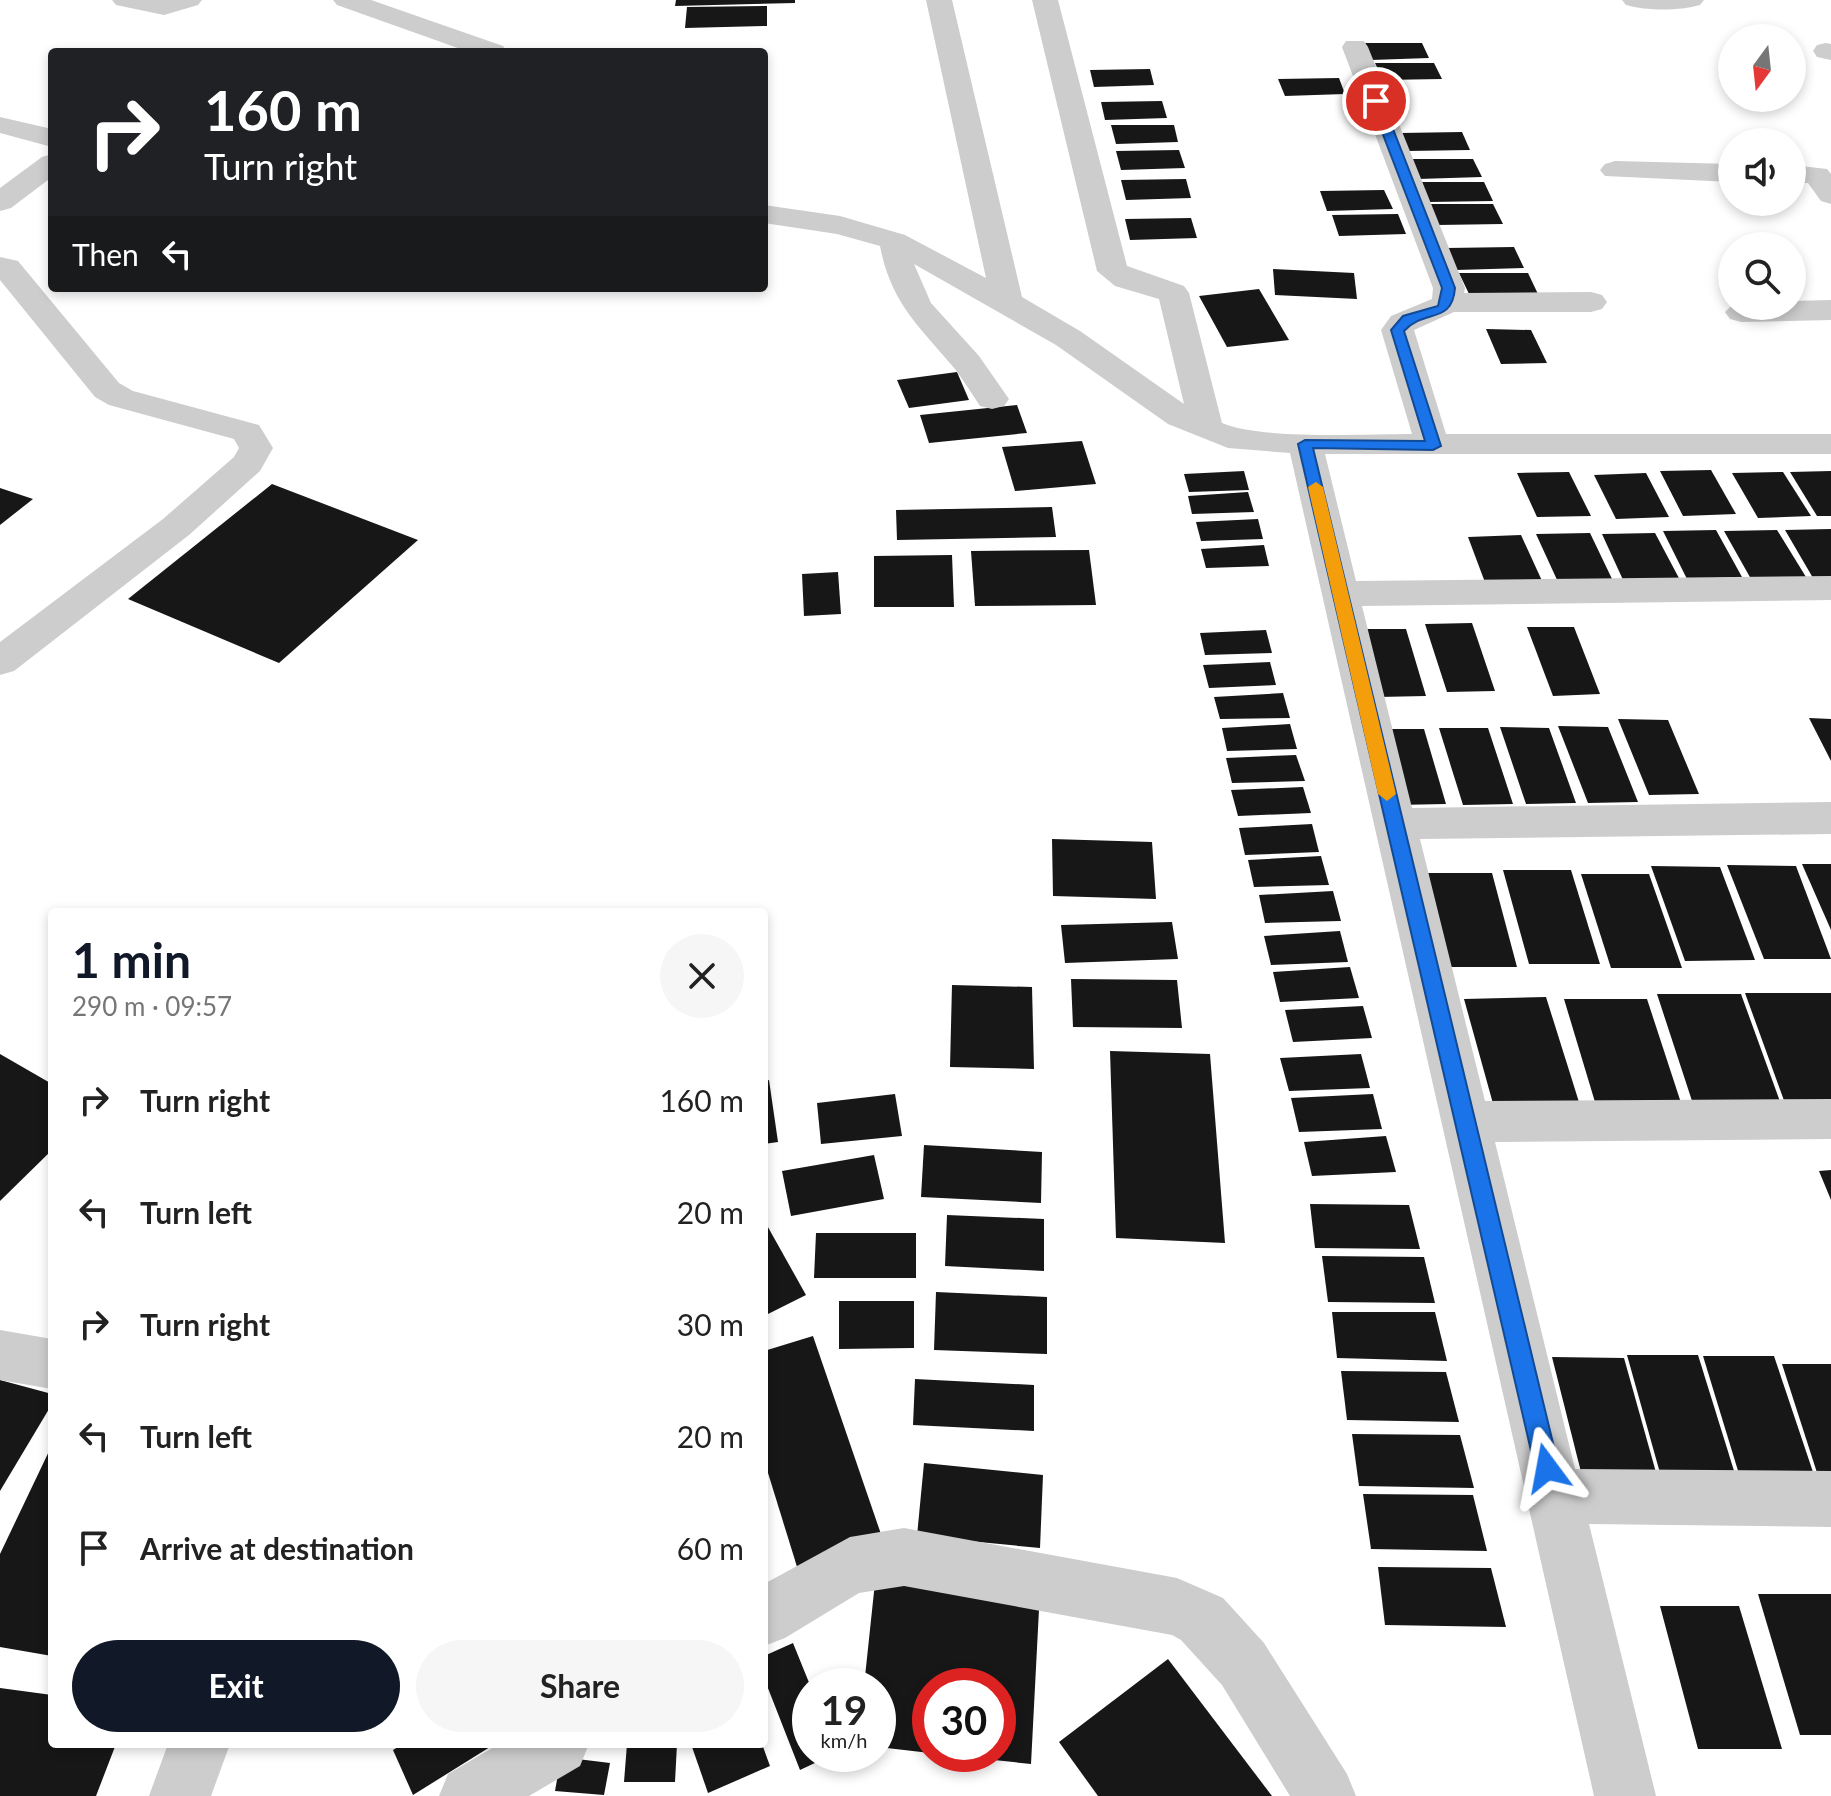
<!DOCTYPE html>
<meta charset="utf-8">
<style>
:root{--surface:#fff;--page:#f6f6f6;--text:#222;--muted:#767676;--accent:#111827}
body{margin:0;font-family:Lato,sans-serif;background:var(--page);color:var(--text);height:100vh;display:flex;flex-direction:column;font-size:30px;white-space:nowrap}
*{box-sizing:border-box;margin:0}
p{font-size:26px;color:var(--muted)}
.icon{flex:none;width:44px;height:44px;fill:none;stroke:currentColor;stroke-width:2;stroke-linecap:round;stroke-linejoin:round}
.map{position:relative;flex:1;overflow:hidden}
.drawer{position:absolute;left:48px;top:908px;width:720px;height:840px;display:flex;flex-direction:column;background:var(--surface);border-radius:8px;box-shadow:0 4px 12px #0003}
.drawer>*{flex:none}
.hud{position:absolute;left:48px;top:48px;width:720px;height:244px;border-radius:8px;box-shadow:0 4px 12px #0003;background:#202124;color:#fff;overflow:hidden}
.needle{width:52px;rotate:195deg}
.fabs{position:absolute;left:1718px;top:24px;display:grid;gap:16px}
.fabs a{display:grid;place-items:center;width:88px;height:88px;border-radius:50%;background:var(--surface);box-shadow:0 4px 12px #0003;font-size:40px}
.speed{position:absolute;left:792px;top:1668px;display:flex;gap:16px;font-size:40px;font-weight:700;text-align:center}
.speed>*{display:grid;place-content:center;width:104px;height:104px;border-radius:50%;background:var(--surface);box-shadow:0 4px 12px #0003;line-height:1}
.speed small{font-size:20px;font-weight:400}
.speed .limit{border:12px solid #d22;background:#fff;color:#111}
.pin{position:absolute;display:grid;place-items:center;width:68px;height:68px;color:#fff;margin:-34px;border:4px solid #fff;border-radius:50%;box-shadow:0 2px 8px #0007}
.me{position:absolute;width:88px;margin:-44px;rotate:347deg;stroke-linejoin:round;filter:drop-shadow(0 0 6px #0008)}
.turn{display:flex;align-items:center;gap:28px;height:168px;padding:0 24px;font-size:36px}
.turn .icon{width:104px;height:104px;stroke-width:2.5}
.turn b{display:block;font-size:56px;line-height:68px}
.then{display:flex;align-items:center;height:76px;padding:0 24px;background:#0003;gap:16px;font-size:30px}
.round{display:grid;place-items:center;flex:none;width:84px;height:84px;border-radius:42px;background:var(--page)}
.summary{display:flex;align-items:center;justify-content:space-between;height:136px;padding:0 24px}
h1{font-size:48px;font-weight:700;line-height:60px;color:var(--accent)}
.cta{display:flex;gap:16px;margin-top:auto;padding:16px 24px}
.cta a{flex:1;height:92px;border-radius:48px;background:var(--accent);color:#fff;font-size:32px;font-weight:700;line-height:92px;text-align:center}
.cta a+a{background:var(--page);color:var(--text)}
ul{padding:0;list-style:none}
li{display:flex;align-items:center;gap:24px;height:112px;padding:0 24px}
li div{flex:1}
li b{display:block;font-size:30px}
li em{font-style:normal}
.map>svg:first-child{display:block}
.building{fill:#171717}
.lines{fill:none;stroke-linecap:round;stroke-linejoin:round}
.minor{fill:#cdcdcd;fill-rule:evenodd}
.route{fill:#1a73e8;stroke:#114b97;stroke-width:2}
.slow{fill:#f59e0b}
</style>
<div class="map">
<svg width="1831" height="1796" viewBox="0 0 1831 1796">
<rect width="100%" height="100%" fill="#fff"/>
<g class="building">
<path d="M676,0H795V3L675,6Z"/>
<path d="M767,6V26L685,28L687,7Z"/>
<path d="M1363,43H1422L1429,58L1371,60Z"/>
<path d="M1375,63H1434L1442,79L1383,80Z"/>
<path d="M1150,69L1154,85L1094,87L1090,70Z"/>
<path d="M1339,78L1345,94L1285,96L1278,79Z"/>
<path d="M1162,101L1167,118L1105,120L1101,102Z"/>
<path d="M1111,125H1174L1178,142L1116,144Z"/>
<path d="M1462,132L1470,150L1408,151L1400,133Z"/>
<path d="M1179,150L1185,168L1121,170L1116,151Z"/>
<path d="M1409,159H1473L1482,177L1418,179Z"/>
<path d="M1186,179L1191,198L1126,200L1121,180Z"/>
<path d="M1419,182H1484L1493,201L1428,202Z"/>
<path d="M1384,190L1393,209L1327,211L1320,191Z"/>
<path d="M1428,204H1493L1503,224L1437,225Z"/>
<path d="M1398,214L1406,234L1339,236L1332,215Z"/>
<path d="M1191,218L1197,238L1130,240L1125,219Z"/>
<path d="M1514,247L1524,268L1456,270L1446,248Z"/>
<path d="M1273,269L1354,273L1357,299L1275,295Z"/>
<path d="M1459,273H1528L1538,294L1470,296Z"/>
<path d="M1259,289L1289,340L1227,347L1199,296Z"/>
<path d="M1486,329L1531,330L1547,363L1501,364Z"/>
<path d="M957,372L969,400L909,408L897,380Z"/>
<path d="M1017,405L1027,433L929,443L920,415Z"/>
<path d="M1082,441L1096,484L1015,491L1002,447Z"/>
<path d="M1711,470L1736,514L1683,516L1660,471Z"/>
<path d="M1244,471L1249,490L1189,492L1184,474Z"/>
<path d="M1831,471V516H1817L1790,472Z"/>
<path d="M1569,472L1591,516L1537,517L1517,473Z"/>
<path d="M1783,472L1811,516L1758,518L1732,473Z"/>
<path d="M1646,473L1669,517L1616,519L1594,475Z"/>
<path d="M272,484L418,540L279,663L128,599Z"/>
<path d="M0,488L33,499L0,525Z"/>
<path d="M1248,492L1254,512L1192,514L1188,496Z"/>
<path d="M1052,507L1056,537L897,540L896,510Z"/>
<path d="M1258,519L1263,539L1201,541L1196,522Z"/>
<path d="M1831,529V577L1813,578L1785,530Z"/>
<path d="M1716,530L1742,577L1687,579L1663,531Z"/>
<path d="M1777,530L1806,577L1751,579L1724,531Z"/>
<path d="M1590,533L1613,581L1558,582L1536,534Z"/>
<path d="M1655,533L1680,580L1624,582L1602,534Z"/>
<path d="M1521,535L1543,583L1486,585L1468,537Z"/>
<path d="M1264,545L1269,566L1206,568L1201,549Z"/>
<path d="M1089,550L1096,605L975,606L971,551Z"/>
<path d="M952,555L954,607H874V556Z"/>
<path d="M838,572L841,614L804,616L802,574Z"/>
<path d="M1472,623L1495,691L1447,692L1425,624Z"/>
<path d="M1527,627H1574L1600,694L1553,696Z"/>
<path d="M1358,629H1406L1426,696L1378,697Z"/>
<path d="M1266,630L1272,653L1205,655L1200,633Z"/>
<path d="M1270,662L1276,685L1209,688L1203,665Z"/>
<path d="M1283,693L1290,718L1220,719L1214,697Z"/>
<path d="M1809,718L1831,719V761Z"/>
<path d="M1618,719L1668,720L1699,794L1649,795Z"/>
<path d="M1290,724L1297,749L1227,751L1222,728Z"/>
<path d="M1558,726L1608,727L1638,802L1588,803Z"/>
<path d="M1500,727L1549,728L1576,803L1526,804Z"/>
<path d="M1439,728H1488L1513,804L1463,805Z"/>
<path d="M1375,729H1424L1446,804L1396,805Z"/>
<path d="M1296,755L1305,781L1232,783L1226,758Z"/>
<path d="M1303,787L1311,813L1238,816L1231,790Z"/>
<path d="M1312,824L1319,852L1245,855L1239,828Z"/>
<path d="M1052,839L1152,842L1156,899L1053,896Z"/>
<path d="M1321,856L1329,885L1254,887L1248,860Z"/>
<path d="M1802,864H1831V930Z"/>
<path d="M1727,865L1796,866L1831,959H1764Z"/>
<path d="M1651,866L1720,867L1755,960L1685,961Z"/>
<path d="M1503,870H1571L1600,964H1529Z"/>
<path d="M1423,873H1492L1517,967H1447Z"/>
<path d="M1581,874H1649L1682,968H1611Z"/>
<path d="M1333,891L1341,921L1265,923L1259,895Z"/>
<path d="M1172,922L1178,959L1065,963L1061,925Z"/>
<path d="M1340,931L1348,962L1271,965L1264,936Z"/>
<path d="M1350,967L1359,998L1280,1002L1273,972Z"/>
<path d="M1071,979L1177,980L1182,1028L1073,1027Z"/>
<path d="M952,985L1032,987L1034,1069L950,1067Z"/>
<path d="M1745,993H1831V1105L1786,1106Z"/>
<path d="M1657,994H1741L1782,1107H1694Z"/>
<path d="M1546,997L1584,1118H1497L1464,999Z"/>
<path d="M1564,999H1647L1684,1112H1598Z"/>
<path d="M1363,1006L1372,1038L1293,1042L1285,1010Z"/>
<path d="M1110,1051L1210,1054L1225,1243L1116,1238Z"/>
<path d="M0,1054L52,1084V1150L0,1201Z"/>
<path d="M1361,1054L1370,1088L1289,1091L1280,1058Z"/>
<path d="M769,1080L778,1142L764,1144V1081Z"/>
<path d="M895,1094L902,1136L821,1144L817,1103Z"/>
<path d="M1373,1094L1382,1129L1299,1132L1291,1098Z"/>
<path d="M1386,1136L1396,1172L1312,1176L1304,1142Z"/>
<path d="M924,1145L1042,1152L1041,1203L921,1197Z"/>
<path d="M874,1155L884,1199L791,1216L782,1171Z"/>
<path d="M1831,1170V1200L1819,1171Z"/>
<path d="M1310,1204L1409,1205L1420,1249L1315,1248Z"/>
<path d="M947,1215L1044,1219V1271L945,1266Z"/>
<path d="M764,1220L806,1295L764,1316Z"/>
<path d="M816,1233H916V1278H814Z"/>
<path d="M1322,1256L1424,1257L1435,1303L1328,1302Z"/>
<path d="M936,1292L1047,1297V1354L934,1350Z"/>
<path d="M839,1301H914V1348L839,1349Z"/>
<path d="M1332,1312H1435L1447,1361L1337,1358Z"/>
<path d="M813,1336L883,1540L798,1570L764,1460V1351Z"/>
<path d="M1627,1355H1698L1735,1474L1660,1473Z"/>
<path d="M1703,1356H1774L1814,1475L1739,1474Z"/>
<path d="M1552,1357L1624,1358L1657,1476H1582Z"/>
<path d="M1782,1364H1831V1482H1820Z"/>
<path d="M1341,1371L1446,1372L1459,1422L1347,1420Z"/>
<path d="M915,1379L1034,1385V1431L913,1425Z"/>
<path d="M0,1380L52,1394V1404L0,1491Z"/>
<path d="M1352,1434L1460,1435L1474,1488L1359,1486Z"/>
<path d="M52,1445V1656L0,1647V1554Z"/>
<path d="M924,1463L1043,1475L1040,1548L917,1536Z"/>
<path d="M1363,1494L1473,1495L1487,1551L1371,1549Z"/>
<path d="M1378,1567L1491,1568L1506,1627L1385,1625Z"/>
<path d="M876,1573L1040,1590L1031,1764L956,1756L998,1754V1686H930V1753L878,1747V1686H864Z"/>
<path d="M1758,1594H1831V1735H1800Z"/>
<path d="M1660,1606H1739L1782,1749H1698Z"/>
<path d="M793,1643L810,1685V1754H834L800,1770L764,1678V1656Z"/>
<path d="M1168,1659L1272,1796H1098L1059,1742Z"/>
<path d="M0,1688L52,1695V1744H116L96,1796H0Z"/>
<path d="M403,1744H489L490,1747L413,1795L393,1750Z"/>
<path d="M627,1744H677L675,1782H624Z"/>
<path d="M691,1744H762L770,1766L708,1793Z"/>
<path d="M561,1757L610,1763L604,1795L555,1791Z"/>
</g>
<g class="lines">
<g class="minor">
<path d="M112,0H202L198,5L164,15L116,5Z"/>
<path d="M333,0H371L503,46L507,52H469L337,5Z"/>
<path d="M926,0H952L1022,297L1080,331L1184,404L1159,299L1115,286L1097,271L1032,0H1058L1127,266L1184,286L1189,293L1222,423C1263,440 1365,434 1412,434L1381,330L1391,316L1432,299L1433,288L1342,47L1346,41H1364L1368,47L1465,288L1464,293L1591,292L1602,295L1607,302L1602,309L1591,312H1454L1414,330L1446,434H1831V454H1325L1356,581L1831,576V600L1362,606L1412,808L1831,802V834L1420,839L1485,1101L1831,1099V1139L1495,1142L1575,1469L1831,1471V1527L1589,1524L1656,1796H1594L1290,453L1228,448L1168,424L1056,345L914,264L931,303L979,356L1009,399L1004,406L992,409L980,406C972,394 964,381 955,369C920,327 891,304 880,246L837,234L764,223V205L840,216L905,235L986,278Z"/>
<path d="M1622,0H1704L1700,5C1679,11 1647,11 1626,5Z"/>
<path d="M1826,43L1831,44V60L1817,57L1813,51L1817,45Z"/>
<path d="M0,117L52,129V147L0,133Z"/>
<path d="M52,154V177L11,208L0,211V188L42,157Z"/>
<path d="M1615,161L1732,164V182L1605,176L1600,170L1605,164Z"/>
<path d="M1792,165L1827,169L1831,174V204L1821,201L1808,183H1792Z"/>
<path d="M0,257L18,261L119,383L133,391L259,425L273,448L260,471L189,535L14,671L0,675V642L163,519L234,457L239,448L234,439L109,405L95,397L0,280Z"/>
<path d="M1831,300V320L1741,322L1730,319L1725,312L1732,305L1792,306V301Z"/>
<path d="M0,1330L52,1339V1389L0,1380Z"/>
<path d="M904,1528L1177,1578L1223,1598L1264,1643L1347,1774L1356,1796H1290L1222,1685L1181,1640L1172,1635L904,1586L859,1593L785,1638L764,1646V1584L850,1537Z"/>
<path d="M168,1744H230L211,1796H149Z"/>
<path d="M499,1744H589L580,1766L529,1796H439L448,1774Z"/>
</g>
</g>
<path class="route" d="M1376,97L1382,101L1455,288C1452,325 1425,308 1404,331L1441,446L1433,450L1313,448L1559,1468L1555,1475L1547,1479L1539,1475L1535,1468L1298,444L1305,440L1425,441L1391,330L1403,316L1438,306L1442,288L1370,101Z"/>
<path class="slow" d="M1316,482L1323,487L1396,794L1387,801L1378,794L1308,487Z"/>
</svg>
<div class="fabs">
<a><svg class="needle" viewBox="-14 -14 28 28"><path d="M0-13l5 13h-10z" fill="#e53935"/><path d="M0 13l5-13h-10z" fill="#767676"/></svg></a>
<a><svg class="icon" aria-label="sound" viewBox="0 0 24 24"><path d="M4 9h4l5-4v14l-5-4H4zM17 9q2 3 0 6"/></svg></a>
<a><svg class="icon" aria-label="search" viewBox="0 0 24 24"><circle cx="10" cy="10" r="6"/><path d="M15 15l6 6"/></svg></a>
</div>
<div class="speed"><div>19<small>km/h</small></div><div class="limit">30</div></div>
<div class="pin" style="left:1376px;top:101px;background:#d93025"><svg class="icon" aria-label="arrive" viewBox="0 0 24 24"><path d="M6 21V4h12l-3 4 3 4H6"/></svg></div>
<svg class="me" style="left:1547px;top:1468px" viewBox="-20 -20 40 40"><path d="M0-17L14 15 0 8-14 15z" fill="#1a73e8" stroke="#fff" stroke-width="4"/></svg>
<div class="hud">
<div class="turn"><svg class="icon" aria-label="right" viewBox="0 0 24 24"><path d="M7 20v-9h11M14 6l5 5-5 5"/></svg><div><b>160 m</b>Turn right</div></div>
<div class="then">Then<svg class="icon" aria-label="left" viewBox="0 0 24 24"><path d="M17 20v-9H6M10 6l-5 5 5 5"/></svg></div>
</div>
<section class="drawer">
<div class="summary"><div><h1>1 min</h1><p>290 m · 09:57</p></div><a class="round"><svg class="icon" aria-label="close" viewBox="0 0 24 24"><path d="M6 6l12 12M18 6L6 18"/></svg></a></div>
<ul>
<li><svg class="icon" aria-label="right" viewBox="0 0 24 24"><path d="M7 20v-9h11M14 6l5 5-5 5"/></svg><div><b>Turn right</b></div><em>160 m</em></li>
<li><svg class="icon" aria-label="left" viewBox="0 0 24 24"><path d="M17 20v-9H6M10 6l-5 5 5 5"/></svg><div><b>Turn left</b></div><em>20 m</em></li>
<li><svg class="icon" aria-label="right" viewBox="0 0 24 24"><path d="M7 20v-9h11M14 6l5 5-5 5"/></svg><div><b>Turn right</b></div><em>30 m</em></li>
<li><svg class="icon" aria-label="left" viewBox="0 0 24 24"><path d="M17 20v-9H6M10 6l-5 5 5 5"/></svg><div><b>Turn left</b></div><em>20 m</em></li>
<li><svg class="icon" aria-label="arrive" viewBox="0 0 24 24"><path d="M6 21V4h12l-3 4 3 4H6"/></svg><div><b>Arrive at destination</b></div><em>60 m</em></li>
</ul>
<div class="cta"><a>Exit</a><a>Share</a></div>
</section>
</div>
